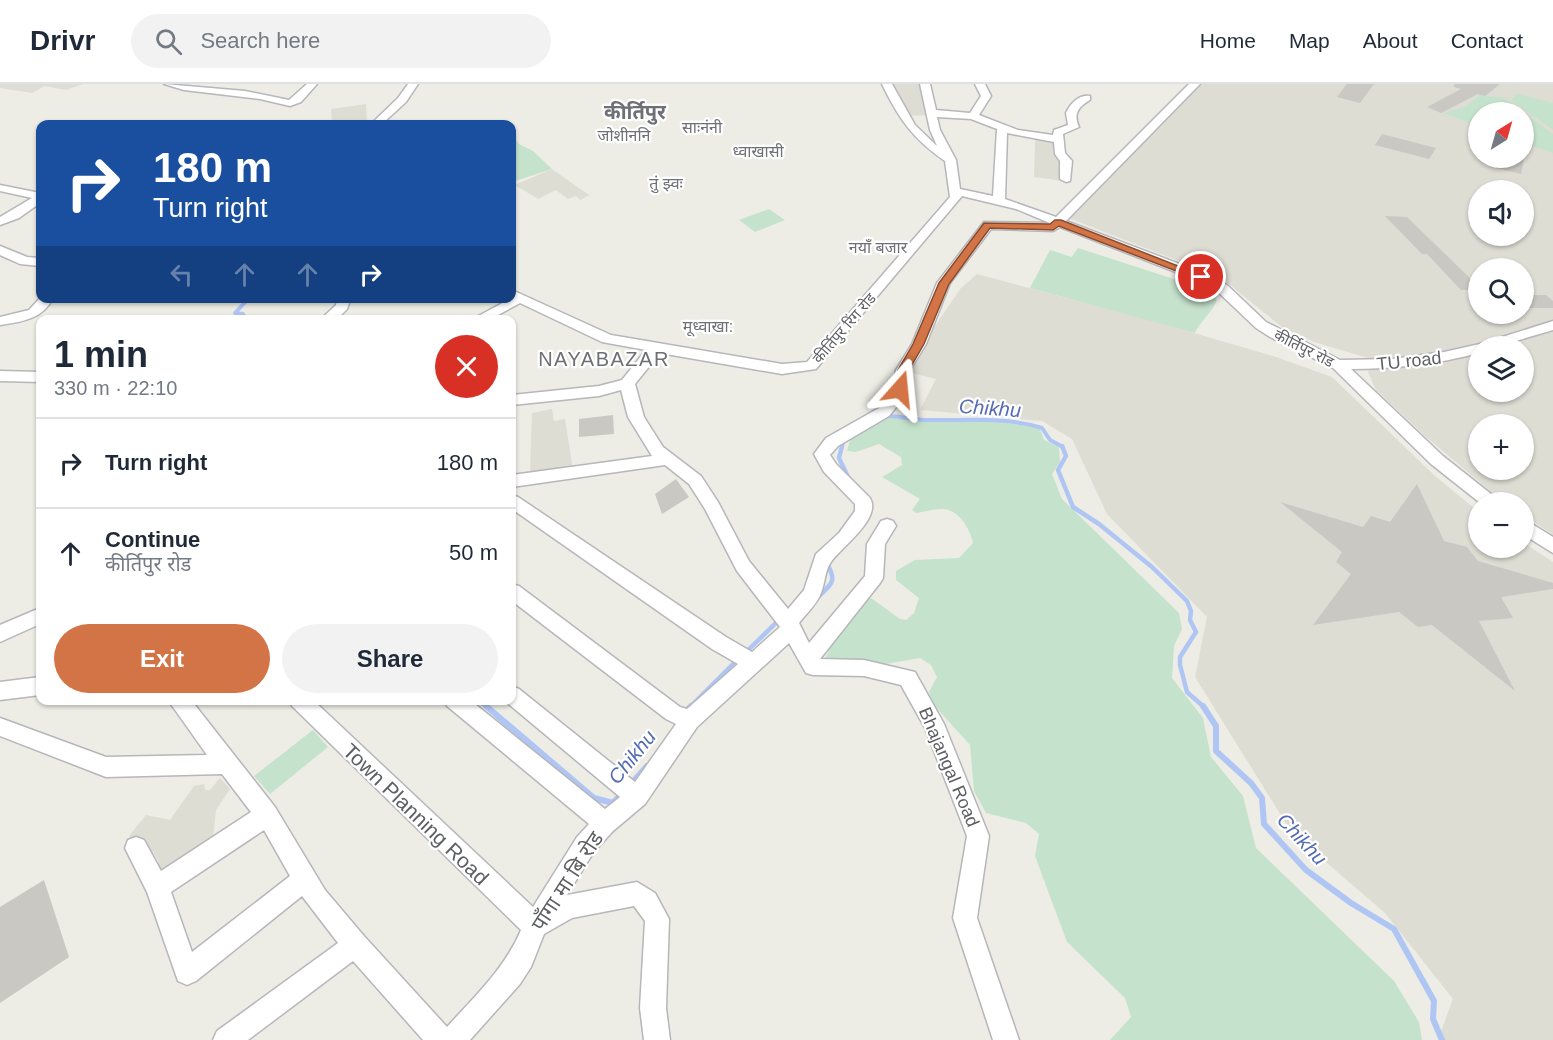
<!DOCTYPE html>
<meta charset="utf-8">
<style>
:root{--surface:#fff;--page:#f2f2f3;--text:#1f2937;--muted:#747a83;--line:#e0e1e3;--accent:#d37446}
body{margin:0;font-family:Arial,"Noto Sans Devanagari",sans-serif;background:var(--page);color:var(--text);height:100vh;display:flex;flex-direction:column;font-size:22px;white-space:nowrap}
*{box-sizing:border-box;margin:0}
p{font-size:20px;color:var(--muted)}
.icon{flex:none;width:33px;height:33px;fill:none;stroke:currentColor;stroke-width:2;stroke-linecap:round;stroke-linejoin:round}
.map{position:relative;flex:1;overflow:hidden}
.sheet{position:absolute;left:36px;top:231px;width:480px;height:390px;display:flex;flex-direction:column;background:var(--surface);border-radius:12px;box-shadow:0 2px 4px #0004}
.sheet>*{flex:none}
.hud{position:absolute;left:36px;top:36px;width:480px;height:183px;border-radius:12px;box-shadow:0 2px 4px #0004;background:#1a4fa0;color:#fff;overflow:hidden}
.needle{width:39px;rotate:37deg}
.controls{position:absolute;left:1468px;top:18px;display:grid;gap:12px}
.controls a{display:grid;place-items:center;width:66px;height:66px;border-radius:50%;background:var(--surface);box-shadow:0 2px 4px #0004;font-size:30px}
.pin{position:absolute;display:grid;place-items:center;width:51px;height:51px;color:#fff;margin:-26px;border:3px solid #fff;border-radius:50%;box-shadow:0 2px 6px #0007}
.me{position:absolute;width:66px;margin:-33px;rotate:18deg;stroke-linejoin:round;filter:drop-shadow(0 0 4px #0008)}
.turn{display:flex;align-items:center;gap:21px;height:126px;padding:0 18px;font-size:27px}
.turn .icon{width:78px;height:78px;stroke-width:2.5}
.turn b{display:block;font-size:42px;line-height:51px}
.lanes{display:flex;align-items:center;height:57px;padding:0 18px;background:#0003;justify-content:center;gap:30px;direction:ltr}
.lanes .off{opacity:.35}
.round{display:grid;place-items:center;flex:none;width:63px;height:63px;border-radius:32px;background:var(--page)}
.headline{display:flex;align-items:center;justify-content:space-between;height:102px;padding:0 18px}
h1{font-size:36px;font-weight:600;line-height:45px}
.action{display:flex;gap:12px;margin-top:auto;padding:12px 18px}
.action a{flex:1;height:69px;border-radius:36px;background:var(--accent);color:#fff;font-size:24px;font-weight:600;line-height:69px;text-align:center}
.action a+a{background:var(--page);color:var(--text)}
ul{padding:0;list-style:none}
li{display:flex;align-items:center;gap:18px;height:90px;padding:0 18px;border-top:2px solid var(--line)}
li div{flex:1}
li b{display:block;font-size:22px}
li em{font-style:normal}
header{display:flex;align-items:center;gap:36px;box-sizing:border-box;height:84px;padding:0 30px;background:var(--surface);border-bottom:2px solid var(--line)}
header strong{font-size:28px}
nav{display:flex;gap:33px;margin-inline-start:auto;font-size:21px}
.search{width:420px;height:54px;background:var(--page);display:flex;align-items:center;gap:15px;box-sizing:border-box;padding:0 21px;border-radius:33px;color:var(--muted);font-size:22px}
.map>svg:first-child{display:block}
.education{fill:#ddddd4;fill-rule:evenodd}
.green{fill:#c5e2cc}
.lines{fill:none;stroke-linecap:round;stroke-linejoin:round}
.stream-far2{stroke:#afc5f4;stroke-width:4}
.stream-far1{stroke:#afc5f4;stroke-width:4.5}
.stream{stroke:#afc5f4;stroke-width:6}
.building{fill:#c9c8c2}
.minor-casing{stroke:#b6b6bb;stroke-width:3}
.minor{fill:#fff;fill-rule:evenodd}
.route{fill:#d37446;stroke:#894b2e;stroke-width:1.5}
.labels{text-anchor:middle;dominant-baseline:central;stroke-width:4.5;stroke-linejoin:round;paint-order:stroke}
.far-street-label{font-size:15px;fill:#5d5f64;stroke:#fff}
.far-neighbourhood-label{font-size:16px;fill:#6e7076;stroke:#fff}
.street-label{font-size:18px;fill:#5d5f64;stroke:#fff}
.far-district-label{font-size:20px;font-weight:bold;fill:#6e7076;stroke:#fff}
.neighbourhood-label{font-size:20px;letter-spacing:1.5px;fill:#6e7076;stroke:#fff}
.water-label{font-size:20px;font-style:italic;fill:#556cb4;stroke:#fff}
.near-street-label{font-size:21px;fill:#5d5f64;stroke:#fff}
</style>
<header>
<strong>Drivr</strong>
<div class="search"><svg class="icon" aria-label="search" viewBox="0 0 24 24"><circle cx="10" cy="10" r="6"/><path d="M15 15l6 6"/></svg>Search here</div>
<nav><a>Home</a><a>Map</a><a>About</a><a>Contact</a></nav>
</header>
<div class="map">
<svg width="1553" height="956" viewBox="0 0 1553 956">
<rect width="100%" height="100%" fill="#edede6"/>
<g class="education">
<path d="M0,0H83L66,6L45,2L32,9L0,4Z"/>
<path d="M888,0H924L930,31L908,32Z"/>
<path d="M1198,0H1553V451L1524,431V418H1505L1497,413L1425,352L1376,306L1368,288L1370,285L1379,284L1371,275L1314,258L1283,244L1229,200L1212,190L1066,133ZM1479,28H1524V74H1479ZM1479,106H1524V152H1479ZM1479,184H1524V230H1479ZM1479,262H1524V308H1479ZM1479,340H1524V386H1479Z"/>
<path d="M366,20L367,40H329L332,37L331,25Z"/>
<path d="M1035,56L1054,57L1062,79L1063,97L1034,93Z"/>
<path d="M552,85L586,109L590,111L580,116L576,112L568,115L556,106L538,115L515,101Z"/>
<path d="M977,190L1153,237L1276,273L1332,293L1435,392L1479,428V464H1524V459L1553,478V956H1443L1439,953L1453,915L1385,829L1292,749L1195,593L1207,533L1107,430L1072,355L1042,337L920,326L936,295L904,287L961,204Z"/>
<path d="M552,325L554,337L565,335L573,386L530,388L532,329Z"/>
<path d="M220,694L230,705L216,726L213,754L164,795L152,785L159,778L153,768L145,773L138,761L129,752L146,731L170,736L194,702L204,700L205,706H210Z"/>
</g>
<g class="green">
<path d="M1517,10L1553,19V46L1511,16Z"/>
<path d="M1480,11L1505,14L1553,50V69L1524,59V28H1479V43L1444,29L1465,23Z"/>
<path d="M512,50L519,60L533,67L552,85L512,98Z"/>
<path d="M769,125L785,136L755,148L739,136Z"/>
<path d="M1078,164L1180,197L1213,212L1217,216C1212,229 1200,237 1195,249L1030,204L1050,166L1072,173Z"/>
<path d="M886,333C938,338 990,332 1040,345L1044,356L1059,363L1060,378L1052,390L1062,415L1179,529L1182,545L1174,562L1172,594L1203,634L1211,673L1243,712L1256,764L1394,897L1419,938L1422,956H1110L1131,933L1125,914L1067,858L1035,772L1039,750L1026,739L986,729L974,707L970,661L933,620L929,608L937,593L931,581L920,574L874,582L825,575L840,544L864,514H871L900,535L906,536L914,529L919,514L896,496V487L915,476L959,474L973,459C970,444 958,424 941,425C932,425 924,428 916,429L912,426L920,415L882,393L902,381L901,373L879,360L856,368L847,367L850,356Z"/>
<path d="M313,646L328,663L270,710L254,692Z"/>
</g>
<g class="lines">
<g class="stream-far2">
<path d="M245,236L243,230L235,229L249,214"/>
<path d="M885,332C899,331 913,336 927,336C966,337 1003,332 1042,344L1050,356L1063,363"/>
<path d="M842,363L843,357"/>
</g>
<g class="stream-far1">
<path d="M842,362L839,374L848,393"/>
<path d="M1062,362L1066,372L1058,386L1073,423L1099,440L1152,483L1187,517L1191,527L1190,536L1196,548L1180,573V581L1187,608L1204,623"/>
<path d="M817,514C832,499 838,498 826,478"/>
<path d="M744,570L781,534"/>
<path d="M477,616L488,623"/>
<path d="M690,623L738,575"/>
</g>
<g class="stream">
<path d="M486,622L594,714L613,719L622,709"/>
<path d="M1203,622L1216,642V667L1251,699L1262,714L1264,740L1306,786L1351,819L1394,845L1434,917L1433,935L1442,956"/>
<path d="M686,627L691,622"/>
<path d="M630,701L647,682"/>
</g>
</g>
<g class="building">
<path d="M1347,0H1374L1360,19L1337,13Z"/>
<path d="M1454,0H1500L1485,12L1478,10L1441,29L1427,23L1461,5L1454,3Z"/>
<path d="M1382,50L1436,64L1429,75L1375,61Z"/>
<path d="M1499,74H1524L1521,90L1496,84Z"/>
<path d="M1385,132L1407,133L1479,203V206H1461L1427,170H1422Z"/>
<path d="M1524,211H1546L1553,217V224H1524Z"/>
<path d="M613,331L614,350L579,353V335Z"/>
<path d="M676,395L689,413L662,430L655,410Z"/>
<path d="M1417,400L1444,457L1467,463L1478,477L1553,499V505L1501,513L1513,534L1479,537L1515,607L1432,541L1418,543L1399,528L1313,541L1351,490L1336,478L1342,468L1280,418L1363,443L1371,432L1390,438Z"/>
<path d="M44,796L69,873L0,919V823Z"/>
</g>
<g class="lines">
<defs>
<g id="minor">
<path d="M164,0L245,7L289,16L307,0H317L301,18L290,22L260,15L184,6Z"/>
<path d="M408,0H418L406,18L382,40H371L398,14Z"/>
<path d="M882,0H892L915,41L937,62L930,46L920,0H930L936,26L970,29L981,12L975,0H985L991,12L979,31L1018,46L1053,51L1054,46L1068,41L1066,29C1070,20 1079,10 1090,12V16C1078,23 1073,30 1079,43L1063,50L1065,69L1072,77L1070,97L1066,98L1060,95V77L1055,70L1054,58L1007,49L1005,115L1056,133L1189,0H1200L1066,137L1206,190L1227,201L1266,238L1340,276L1392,275L1444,268L1480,260L1553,237V246L1499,262H1479V269C1437,280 1395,285 1351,285L1443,372L1496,414L1498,418H1479L1431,380L1333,284L1270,253L1256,244L1217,207L1196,196L1060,143L1053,147L991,145L950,199L926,260L910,286L908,305L898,321L889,332L838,362L830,371L836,380L870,414C882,435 841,463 831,478C825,486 825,499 821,509C817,520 806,530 799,539L809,559L865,492L867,460L881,437L887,435L893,437L896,442L885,460L883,494L880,499L820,575L864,576L915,588L944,640L989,752L977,834L1019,956H993L953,834L967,752L925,644L901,601L864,592L813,591L806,589L789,559L697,643L645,720L613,747L593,769L567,811L637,798L655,809L669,835L666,924L670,956H644L640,924L645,837L634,822L572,834L544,850L531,883L520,900L470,956H423L353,877L248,956H213L217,947L338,859L302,812L196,897L187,901L178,897L147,808L125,764L128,756L136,753L144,756L161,787L251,728L222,690L106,693L0,652V634L106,673L207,671L168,616H191L275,723L325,806L364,852L447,943C475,912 505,884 521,846L292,622L289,616H313L533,823L577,753L589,740L447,622L444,616H470L605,725L620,713L505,617L512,616V602L519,605L635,698L676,640L666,635L512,517V500L519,502L680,623L687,625L738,580L712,565L512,425V411L518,413L726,553L752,568L780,543L737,487L705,425L689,400L665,381L512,403V391L652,372L628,333L621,306L599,312L512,321V311L599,302L622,296L646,266L602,258L520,219L489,236H471L512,214V206L611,251L782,280L807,278L950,113L945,77C913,55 899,35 882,0ZM937,33L971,35L997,45L993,112L960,105L956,76L940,46ZM962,112L1016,125L1050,139L984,138L937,199L912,260L896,286L892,305L887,314L879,324L826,354L814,370L824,388L855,420V427L839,449L816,470L804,506L788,525L749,477L718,418L701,392L663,363L644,333L635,300L660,269L782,290L816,285ZM264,746L290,792L192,868L171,808Z"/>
<path d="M0,101L40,109V119L19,134L0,141V133L32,114L0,107Z"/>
<path d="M0,162L27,173L40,174V182L20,180L0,171Z"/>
<path d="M40,214H53C43,235 21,238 0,241V233L29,226Z"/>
<path d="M337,214H351L347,225L336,236H320L336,221Z"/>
<path d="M0,287L40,288V298L0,297Z"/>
<path d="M1524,435L1553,453V469L1524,451Z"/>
<path d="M40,524V540L0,558V541Z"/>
<path d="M40,593V611L0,616V598Z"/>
</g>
</defs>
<use href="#minor" class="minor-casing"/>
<use href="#minor" class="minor"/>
</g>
<path class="route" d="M1055,136H1061L1206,193L1197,195L1059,142L1053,146L990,144L949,200L924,260L909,286L905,305L900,309L896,308L894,305L898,286L913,260L939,199L984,139L1050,140Z"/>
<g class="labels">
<g class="far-street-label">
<text transform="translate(844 244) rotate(-49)">कीर्तिपुर रिंग रोड</text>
<text transform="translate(1304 264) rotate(27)">कीर्तिपुर रोड</text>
</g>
<g class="far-neighbourhood-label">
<text x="702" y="43">साःनंनी</text>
<text x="624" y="51">जोशीननि</text>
<text x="758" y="67">ध्वाखासी</text>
<text x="666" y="99">तुं झ्वः</text>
<text x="878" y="163">नयाँ बजार</text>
<text x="708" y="242">मूध्वाखा:</text>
</g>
<g class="street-label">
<text transform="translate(1409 277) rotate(-6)">TU road</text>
<text transform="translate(949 683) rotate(67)">Bhajangal Road</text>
</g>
<g class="far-district-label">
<text x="635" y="28">कीर्तिपुर</text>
</g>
<g class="neighbourhood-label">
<text x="604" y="275">NAYABAZAR</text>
</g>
<g class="water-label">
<text transform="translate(990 324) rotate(4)">Chikhu</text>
<text transform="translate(632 673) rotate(-51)">Chikhu</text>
<text transform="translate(1302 755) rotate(47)">Chikhu</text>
</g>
<g class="near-street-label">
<text transform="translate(416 730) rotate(44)">Town Planning Road</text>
<text transform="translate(567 797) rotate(-57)">पाँगा मा बि रोड</text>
</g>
</g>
</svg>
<div class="controls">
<a><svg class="needle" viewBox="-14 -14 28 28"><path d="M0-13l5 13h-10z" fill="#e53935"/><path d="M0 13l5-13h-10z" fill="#747a83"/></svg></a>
<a><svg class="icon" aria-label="sound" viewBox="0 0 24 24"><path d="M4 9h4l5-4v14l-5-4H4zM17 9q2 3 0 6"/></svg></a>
<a><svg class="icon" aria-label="search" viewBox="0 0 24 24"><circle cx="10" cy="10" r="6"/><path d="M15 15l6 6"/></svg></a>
<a><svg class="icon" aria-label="layers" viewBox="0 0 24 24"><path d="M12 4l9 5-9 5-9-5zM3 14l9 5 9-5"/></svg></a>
<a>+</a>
<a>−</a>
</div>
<div class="pin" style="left:1201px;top:193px;background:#d93025"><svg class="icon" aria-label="arrive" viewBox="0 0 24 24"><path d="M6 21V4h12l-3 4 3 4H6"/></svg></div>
<svg class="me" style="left:900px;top:305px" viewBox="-20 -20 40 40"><path d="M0-17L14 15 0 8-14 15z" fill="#d37446" stroke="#fff" stroke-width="4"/></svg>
<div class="hud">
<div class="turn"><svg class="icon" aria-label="right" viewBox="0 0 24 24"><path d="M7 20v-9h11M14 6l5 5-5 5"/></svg><div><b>180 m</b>Turn right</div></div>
<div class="lanes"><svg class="icon off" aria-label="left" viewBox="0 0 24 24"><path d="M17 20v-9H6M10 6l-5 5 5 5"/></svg><svg class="icon off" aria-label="ahead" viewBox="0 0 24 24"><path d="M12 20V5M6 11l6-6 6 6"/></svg><svg class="icon off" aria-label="ahead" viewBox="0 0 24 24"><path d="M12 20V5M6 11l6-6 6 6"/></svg><svg class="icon" aria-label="right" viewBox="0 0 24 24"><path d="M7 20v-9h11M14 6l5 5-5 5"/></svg></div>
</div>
<section class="sheet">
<div class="headline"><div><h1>1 min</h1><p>330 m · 22:10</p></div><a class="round" style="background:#d93025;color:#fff"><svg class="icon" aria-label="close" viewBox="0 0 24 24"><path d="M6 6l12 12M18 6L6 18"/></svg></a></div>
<ul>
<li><svg class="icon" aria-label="right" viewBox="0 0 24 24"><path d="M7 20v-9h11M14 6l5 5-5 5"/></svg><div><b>Turn right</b></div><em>180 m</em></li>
<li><svg class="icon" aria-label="ahead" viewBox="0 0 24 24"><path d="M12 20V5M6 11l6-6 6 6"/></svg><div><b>Continue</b><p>कीर्तिपुर रोड</p></div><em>50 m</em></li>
</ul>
<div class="action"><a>Exit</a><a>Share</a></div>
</section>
</div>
